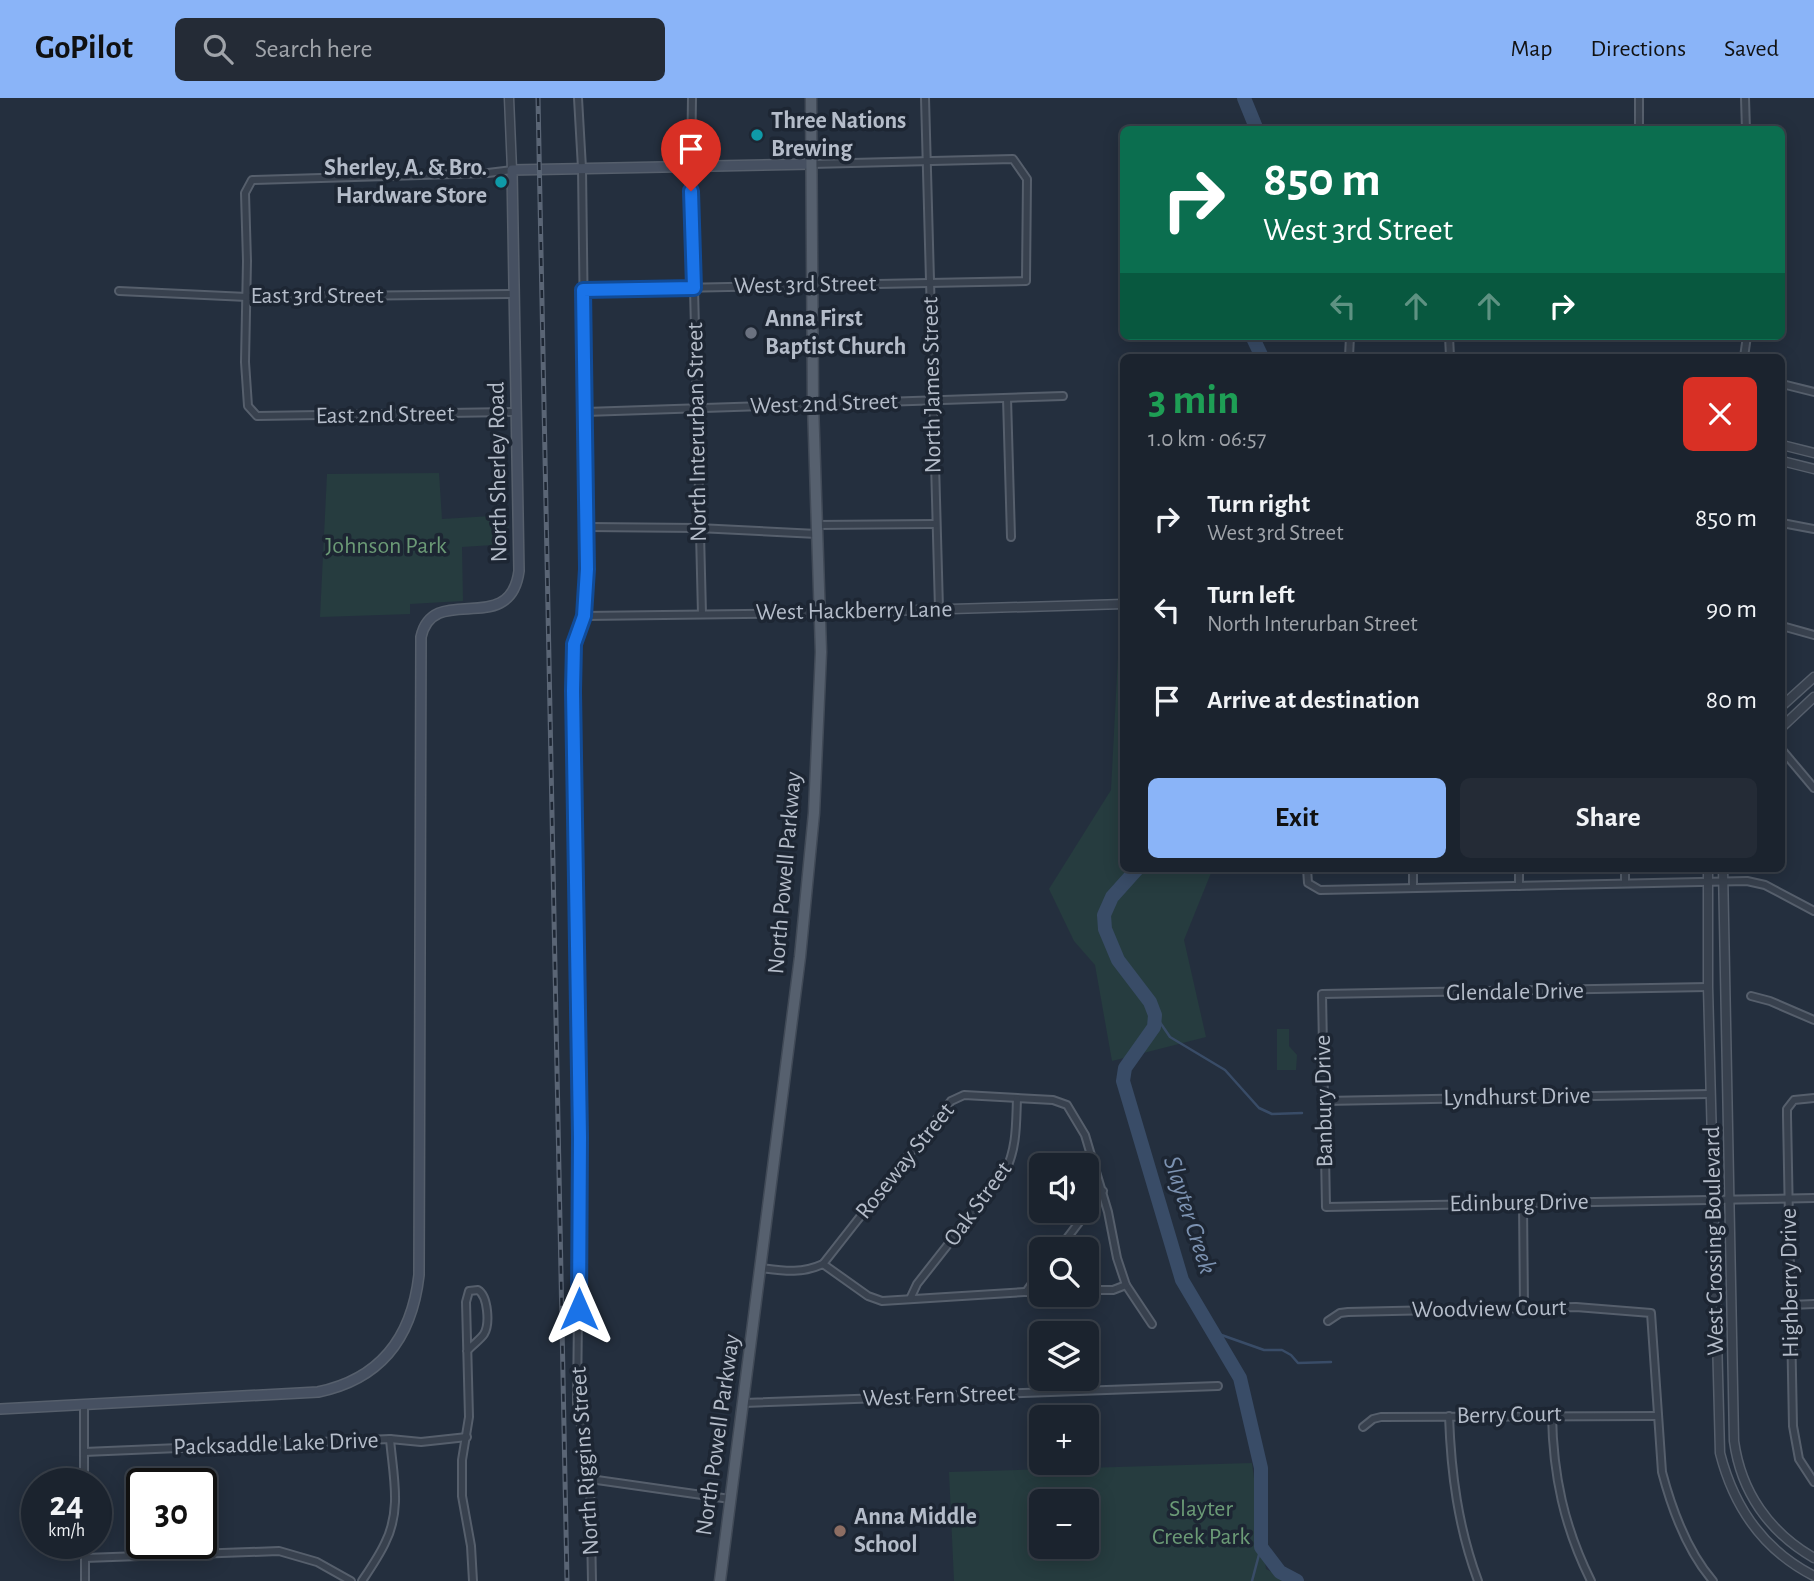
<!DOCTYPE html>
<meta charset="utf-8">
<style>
:root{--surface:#1b232e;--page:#242b36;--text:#f1f3f6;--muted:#a0a4aa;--line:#39404a;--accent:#8ab4f8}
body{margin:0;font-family:"Alegreya Sans",sans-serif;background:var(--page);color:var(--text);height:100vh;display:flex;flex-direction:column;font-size:26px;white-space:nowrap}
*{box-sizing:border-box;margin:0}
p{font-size:23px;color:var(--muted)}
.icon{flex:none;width:38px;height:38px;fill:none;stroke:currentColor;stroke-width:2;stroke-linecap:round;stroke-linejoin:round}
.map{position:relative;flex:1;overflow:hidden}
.panel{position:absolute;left:1120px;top:256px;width:665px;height:518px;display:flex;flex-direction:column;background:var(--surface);border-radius:10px;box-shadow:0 4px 18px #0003,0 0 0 2px var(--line)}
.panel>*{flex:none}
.hud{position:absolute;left:1120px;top:28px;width:665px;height:214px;border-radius:10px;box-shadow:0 4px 18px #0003,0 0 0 2px var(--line);background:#0b6e4f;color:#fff;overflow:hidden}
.controls{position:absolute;left:1029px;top:1055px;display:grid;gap:14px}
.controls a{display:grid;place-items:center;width:70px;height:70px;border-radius:10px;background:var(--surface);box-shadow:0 4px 18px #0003,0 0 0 2px var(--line);font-size:35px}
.speed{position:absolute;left:21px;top:1370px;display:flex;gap:14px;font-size:35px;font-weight:700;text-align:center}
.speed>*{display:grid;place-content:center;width:91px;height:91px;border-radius:50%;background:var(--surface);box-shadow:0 4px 18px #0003,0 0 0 2px var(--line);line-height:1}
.speed small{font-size:18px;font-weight:400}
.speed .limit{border:4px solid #111;border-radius:10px;background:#fff;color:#111}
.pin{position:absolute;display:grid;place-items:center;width:60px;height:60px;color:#fff;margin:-72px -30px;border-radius:50% 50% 50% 0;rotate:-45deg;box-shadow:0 0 7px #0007}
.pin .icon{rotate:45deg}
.me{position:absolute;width:77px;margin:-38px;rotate:0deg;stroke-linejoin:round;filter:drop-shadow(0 0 5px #0008)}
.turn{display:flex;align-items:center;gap:24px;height:147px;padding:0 28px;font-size:32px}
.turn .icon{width:91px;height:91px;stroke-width:2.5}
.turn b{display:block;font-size:49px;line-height:60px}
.lanes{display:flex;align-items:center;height:66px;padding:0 28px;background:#0003;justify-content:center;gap:35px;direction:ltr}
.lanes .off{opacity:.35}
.round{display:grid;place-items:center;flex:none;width:74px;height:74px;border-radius:10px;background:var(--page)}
.overview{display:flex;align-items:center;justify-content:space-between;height:119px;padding:0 28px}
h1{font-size:42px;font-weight:600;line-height:52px;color:#1e9e55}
.button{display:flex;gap:14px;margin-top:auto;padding:14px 28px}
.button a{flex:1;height:80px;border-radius:10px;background:var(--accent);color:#111;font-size:28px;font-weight:600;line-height:80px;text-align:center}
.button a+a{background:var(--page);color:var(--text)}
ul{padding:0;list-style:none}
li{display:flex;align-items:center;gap:21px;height:91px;padding:0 28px}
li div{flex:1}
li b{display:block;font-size:26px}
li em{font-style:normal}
header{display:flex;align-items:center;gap:42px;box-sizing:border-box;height:98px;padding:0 35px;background:var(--accent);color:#111}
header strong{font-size:33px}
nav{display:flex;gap:38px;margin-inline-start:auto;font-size:24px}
.search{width:490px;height:63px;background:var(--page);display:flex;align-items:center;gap:18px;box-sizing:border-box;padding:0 24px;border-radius:10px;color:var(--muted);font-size:26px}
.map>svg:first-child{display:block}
.green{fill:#263c3f;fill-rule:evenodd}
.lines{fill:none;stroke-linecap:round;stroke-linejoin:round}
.stream{stroke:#394c67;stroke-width:2.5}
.river{stroke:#394c67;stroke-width:14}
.minor-casing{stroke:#565f6c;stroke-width:10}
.tertiary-casing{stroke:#565f6c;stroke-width:11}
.secondary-casing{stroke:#565f6c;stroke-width:12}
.primary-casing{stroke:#414a57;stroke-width:13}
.minor{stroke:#38414e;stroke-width:6}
.tertiary{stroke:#38414e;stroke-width:8}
.secondary{stroke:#465061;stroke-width:9}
.primary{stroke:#56606e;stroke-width:10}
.rail-casing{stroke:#5a6575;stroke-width:5}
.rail{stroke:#1d2633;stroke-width:2.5;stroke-dasharray:8;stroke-linecap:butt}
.route-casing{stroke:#114b97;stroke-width:18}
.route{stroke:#1a73e8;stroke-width:12}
.culture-dot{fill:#0f9aa8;stroke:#1d2633;stroke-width:2.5}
.worship-dot{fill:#6b7280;stroke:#1d2633;stroke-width:2.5}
.education-dot{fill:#8d6e63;stroke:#1d2633;stroke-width:2.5}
.labels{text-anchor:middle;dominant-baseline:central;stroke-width:7;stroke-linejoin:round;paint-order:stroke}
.poi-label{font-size:24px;font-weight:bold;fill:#b4bcc9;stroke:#1d2633;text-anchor:start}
.street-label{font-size:24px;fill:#b4bcc9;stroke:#1d2633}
.park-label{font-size:24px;fill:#6b9a76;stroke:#1d2633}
.water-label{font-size:26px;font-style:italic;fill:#7c92b1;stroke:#1d2633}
</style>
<header>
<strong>GoPilot</strong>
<div class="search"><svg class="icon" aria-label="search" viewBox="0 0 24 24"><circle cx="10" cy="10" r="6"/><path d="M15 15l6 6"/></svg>Search here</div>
<nav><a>Map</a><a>Directions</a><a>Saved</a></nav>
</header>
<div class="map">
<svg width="1814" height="1483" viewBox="0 0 1814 1483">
<rect width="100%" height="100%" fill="#242f3e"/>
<g class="green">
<path d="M439,375L442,421L508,417L509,446L462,449L463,503L410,506V516L320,519L327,376Z"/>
<path d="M1120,520H1123L1124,770H1213L1184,842L1206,939L1112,963L1095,867L1074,843L1049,791L1111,692Z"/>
<path d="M1277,931H1289V948L1297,957L1296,972H1277Z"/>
<path d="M1252,1365L1266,1471L1290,1483H954L949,1374ZM1041,1404H1087V1449H1041Z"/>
</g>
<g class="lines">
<g class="stream">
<path d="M1155,917L1170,939L1225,972L1259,1010L1272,1016L1302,1015"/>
<path d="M1213,1234L1264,1252H1282L1291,1257L1298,1265L1331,1264"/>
<path d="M1252,1483L1261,1449"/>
</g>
<g class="river">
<path d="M1244,0L1257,32"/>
<path d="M1252,238L1262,259"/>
<path d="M1138,770L1112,799L1104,817L1105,831L1118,862L1150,904L1155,917L1154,929L1125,970L1123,983L1182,1182L1240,1280L1261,1370V1449L1280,1474L1297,1483"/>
</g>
<defs>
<g id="minor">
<path d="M578,0L582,70L587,471L584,518L574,546L573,593L580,1039L577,1305L590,1381L592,1483"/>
<path d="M692,0L691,68L702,516"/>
<path d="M925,0L939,511"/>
<path d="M1639,0V32"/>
<path d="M1745,0L1746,32"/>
<path d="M512,72L488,75L252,82L245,95L247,163L245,264L248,308L257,318L516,314"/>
<path d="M583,192L1026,183L1027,81L1013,61L811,66"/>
<path d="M119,193L247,199L515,196"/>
<path d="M1449,238L1450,259"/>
<path d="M1349,259L1350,238"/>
<path d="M1744,259L1747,238"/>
<path d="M1782,286L1814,294"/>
<path d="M1007,300L1011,439"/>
<path d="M585,314L1063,298"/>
<path d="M1782,425L1814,431"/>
<path d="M816,427L935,426"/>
<path d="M587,429L698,430L817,436"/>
<path d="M584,518L818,515"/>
<path d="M1782,528L1814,537"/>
<path d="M1782,652L1814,690"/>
<path d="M1307,770L1308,785L1320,792L1747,783L1765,787L1814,813"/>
<path d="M1413,770V790"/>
<path d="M1519,770V788"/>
<path d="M1625,770V785"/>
<path d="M1708,889L1322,896L1326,1109L1814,1100"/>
<path d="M1751,898L1770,903L1814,922"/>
<path d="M1814,1000L1794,1002L1787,1011V1018L1793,1328L1799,1361L1814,1384"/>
<path d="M1324,1003L1710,996"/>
<path d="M1523,1105L1524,1210"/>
<path d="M1058,1152L1103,1093"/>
<path d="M823,1166L951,1003L964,997L1053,1002L1067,1007L1085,1037L1108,1114L1117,1160L1126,1187L1152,1226"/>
<path d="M761,1170C784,1173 801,1176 823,1166L868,1198L882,1203L1041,1193"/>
<path d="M1087,1192H1113L1126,1187"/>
<path d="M1026,1194L1041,1173"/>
<path d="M910,1201L917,1186L1005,1074C1017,1050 1016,1026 1017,1000"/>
<path d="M1791,1207L1814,1206"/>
<path d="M1328,1223L1340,1215L1348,1214L1576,1209L1651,1215L1662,1374C1672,1412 1687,1453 1713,1483"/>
<path d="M467,1253C472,1247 480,1242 484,1236C490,1226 488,1198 478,1192L469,1193L466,1204L469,1319L462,1362V1398L471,1448L473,1483"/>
<path d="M744,1305L1218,1288"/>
<path d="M84,1307V1386"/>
<path d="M1552,1317C1553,1377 1564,1429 1591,1483"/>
<path d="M1449,1318C1451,1375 1458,1429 1478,1483"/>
<path d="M1363,1329L1373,1321L1381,1319L1658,1318"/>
<path d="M84,1354L390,1341L421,1344L467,1339"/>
<path d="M590,1381L730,1401"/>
<path d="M85,1446V1483"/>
<path d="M85,1460L279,1453L317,1464L351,1483"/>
<path d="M362,1483C370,1471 379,1458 385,1445C402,1412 393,1377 390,1341"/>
</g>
<g id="tertiary">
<path d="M509,0L512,72"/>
<path d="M1782,347L1814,355"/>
<path d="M1782,363L1814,371"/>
<path d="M818,515L1124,506"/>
<path d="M1782,608L1814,579"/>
<path d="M1782,629L1814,599"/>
<path d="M1708,770V889L1720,1355C1734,1410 1763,1452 1814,1478"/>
<path d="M1723,770L1734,1343C1741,1394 1769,1434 1814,1460"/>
</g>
<path id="secondary" d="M0,1311L318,1294C381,1281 412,1239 419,1177L421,539C433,483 510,541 519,473L512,72L811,66"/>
<path id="primary" d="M720,1483L800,859L814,715L821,554L813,306L811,0"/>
</defs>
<use href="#minor" class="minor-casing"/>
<use href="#tertiary" class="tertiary-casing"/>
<use href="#secondary" class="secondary-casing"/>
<use href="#primary" class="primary-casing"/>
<use href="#minor" class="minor"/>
<use href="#tertiary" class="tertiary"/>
<use href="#secondary" class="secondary"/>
<use href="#primary" class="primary"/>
<defs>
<path id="rail" d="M538,0L567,1483"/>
</defs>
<use href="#rail" class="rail-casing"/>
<use href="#rail" class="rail"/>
</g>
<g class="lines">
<defs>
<path id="route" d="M579,1211L580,1039L573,593L574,546L584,518L587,471L583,192L694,190L691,93"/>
</defs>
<use href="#route" class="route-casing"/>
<use href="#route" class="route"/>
</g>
<g class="culture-dot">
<circle cx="757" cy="37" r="7"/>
<circle cx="501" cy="84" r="7"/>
</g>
<circle class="worship-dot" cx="751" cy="235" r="7"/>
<circle class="education-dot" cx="840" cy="1433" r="7"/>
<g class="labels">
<g class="poi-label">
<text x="771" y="23">Three Nations<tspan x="771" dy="28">Brewing</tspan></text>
<text x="487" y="70" text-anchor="end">Sherley, A. &amp; Bro.<tspan x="487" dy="28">Hardware Store</tspan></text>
<text x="765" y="221">Anna First<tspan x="765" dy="28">Baptist Church</tspan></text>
<text x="854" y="1419">Anna Middle<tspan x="854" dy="28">School</tspan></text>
</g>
<g class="street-label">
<text transform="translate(805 187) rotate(-1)">West 3rd Street</text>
<text x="317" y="198">East 3rd Street</text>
<text transform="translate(932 287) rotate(-91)">North James Street</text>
<text transform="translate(824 306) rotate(-2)">West 2nd Street</text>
<text transform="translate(385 317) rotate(-1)">East 2nd Street</text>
<text transform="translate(697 334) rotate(-91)">North Interurban Street</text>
<text transform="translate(498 374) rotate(-91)">North Sherley Road</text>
<text transform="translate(854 513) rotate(-1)">West Hackberry Lane</text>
<text transform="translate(785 775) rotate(-85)">North Powell Parkway</text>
<text transform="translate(1515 894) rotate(-1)">Glendale Drive</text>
<text transform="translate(1517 999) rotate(-1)">Lyndhurst Drive</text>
<text transform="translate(1324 1003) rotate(-91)">Banbury Drive</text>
<text transform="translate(905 1063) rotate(-51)">Roseway Street</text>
<text transform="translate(1519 1105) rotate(-1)">Edinburg Drive</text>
<text transform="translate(978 1106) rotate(-54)">Oak Street</text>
<text transform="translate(1714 1143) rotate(-91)">West Crossing Boulevard</text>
<text transform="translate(1790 1185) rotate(-91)">Highberry Drive</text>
<text transform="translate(1489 1211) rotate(-1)">Woodview Court</text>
<text transform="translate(939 1298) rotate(-2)">West Fern Street</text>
<text transform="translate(1509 1317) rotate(-1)">Berry Court</text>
<text transform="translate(718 1337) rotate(-82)">North Powell Parkway</text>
<text transform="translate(276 1346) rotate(-2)">Packsaddle Lake Drive</text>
<text transform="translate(585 1363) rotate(-94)">North Riggins Street</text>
</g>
<g class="park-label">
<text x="386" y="448">Johnson Park</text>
<text x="1201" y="1411">Slayter<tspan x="1201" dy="28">Creek Park</tspan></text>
</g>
<g class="water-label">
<text transform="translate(1190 1117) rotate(72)">Slayter Creek</text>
</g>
</g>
</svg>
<div class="controls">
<a><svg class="icon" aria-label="sound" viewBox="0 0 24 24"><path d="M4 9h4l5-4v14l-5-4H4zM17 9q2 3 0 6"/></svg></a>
<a><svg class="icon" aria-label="search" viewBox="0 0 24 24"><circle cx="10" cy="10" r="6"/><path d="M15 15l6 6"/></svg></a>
<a><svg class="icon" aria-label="layers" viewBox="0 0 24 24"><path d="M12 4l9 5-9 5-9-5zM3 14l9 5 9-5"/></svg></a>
<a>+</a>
<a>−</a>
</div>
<div class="speed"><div>24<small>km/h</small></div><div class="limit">30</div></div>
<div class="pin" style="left:691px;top:93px;background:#d93025"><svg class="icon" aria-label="arrive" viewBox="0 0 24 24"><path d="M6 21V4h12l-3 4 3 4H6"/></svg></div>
<svg class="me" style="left:579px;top:1211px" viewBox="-20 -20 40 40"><path d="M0-17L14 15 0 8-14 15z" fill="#1a73e8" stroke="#fff" stroke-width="4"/></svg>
<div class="hud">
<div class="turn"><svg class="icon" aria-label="right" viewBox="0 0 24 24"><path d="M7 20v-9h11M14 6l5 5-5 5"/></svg><div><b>850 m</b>West 3rd Street</div></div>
<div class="lanes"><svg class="icon off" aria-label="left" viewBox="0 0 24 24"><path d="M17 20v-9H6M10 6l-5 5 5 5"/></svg><svg class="icon off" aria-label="ahead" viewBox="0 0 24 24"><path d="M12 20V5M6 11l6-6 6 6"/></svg><svg class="icon off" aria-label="ahead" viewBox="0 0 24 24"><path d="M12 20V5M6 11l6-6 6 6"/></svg><svg class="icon" aria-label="right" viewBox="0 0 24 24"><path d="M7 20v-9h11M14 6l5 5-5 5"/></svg></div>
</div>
<section class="panel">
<div class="overview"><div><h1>3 min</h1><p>1.0 km · 06:57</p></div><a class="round" style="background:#d93025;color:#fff"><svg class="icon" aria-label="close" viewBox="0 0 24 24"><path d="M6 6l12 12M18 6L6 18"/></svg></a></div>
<ul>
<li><svg class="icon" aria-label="right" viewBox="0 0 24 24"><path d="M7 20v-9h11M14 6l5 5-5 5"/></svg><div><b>Turn right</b><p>West 3rd Street</p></div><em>850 m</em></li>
<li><svg class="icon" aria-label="left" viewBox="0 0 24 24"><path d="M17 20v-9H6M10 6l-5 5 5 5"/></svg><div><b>Turn left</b><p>North Interurban Street</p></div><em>90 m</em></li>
<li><svg class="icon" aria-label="arrive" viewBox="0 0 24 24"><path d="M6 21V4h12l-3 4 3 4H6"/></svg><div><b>Arrive at destination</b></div><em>80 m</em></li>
</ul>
<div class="button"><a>Exit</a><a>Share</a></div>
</section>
</div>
